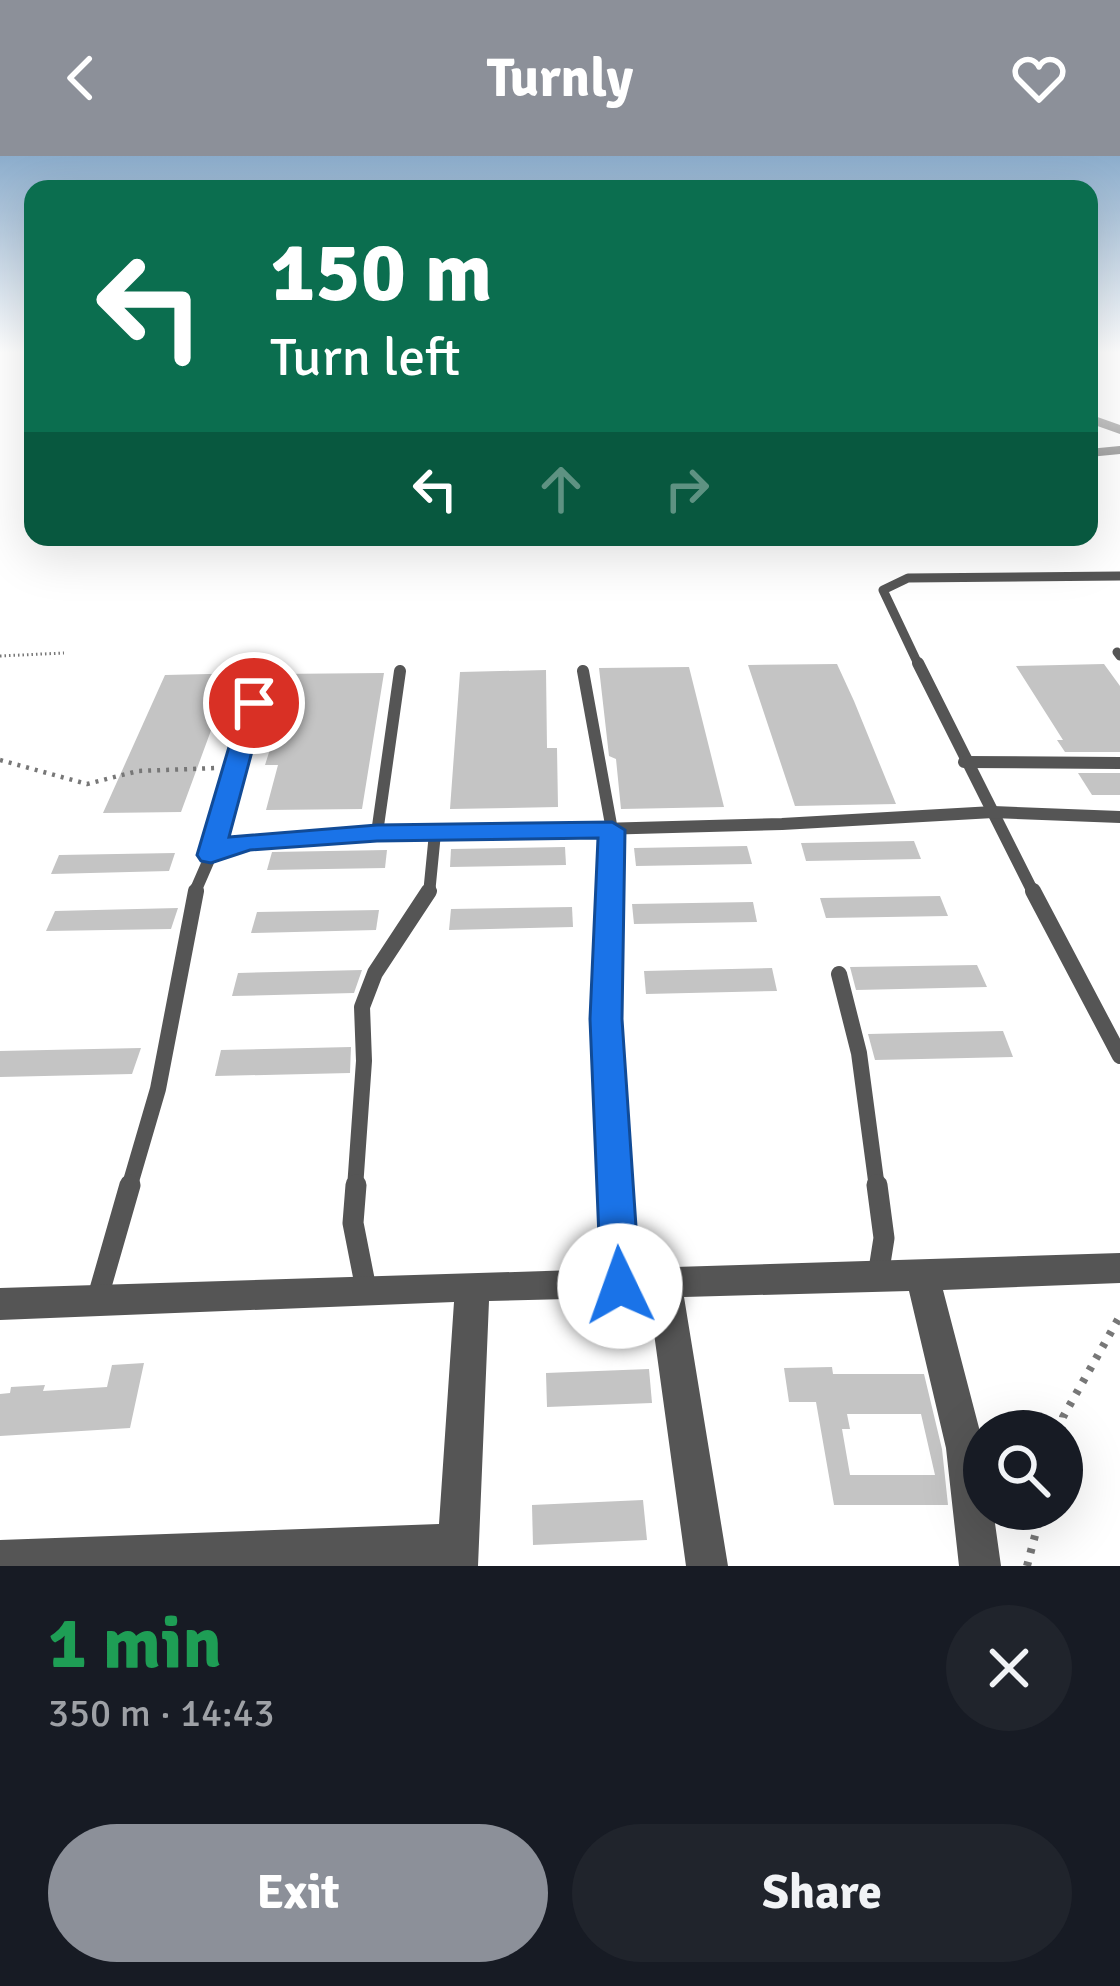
<!DOCTYPE html>
<meta charset="utf-8">
<style>
:root{--surface:#171b24;--page:#20242c;--text:#f1f3f6;--muted:#9ea1a6;--accent:#8c9099}
body{margin:0;font-family:Signika,sans-serif;background:var(--page);color:var(--text);height:100vh;display:flex;flex-direction:column;font-size:45px;white-space:nowrap}
*{box-sizing:border-box;margin:0}
p{font-size:39px;color:var(--muted)}
.icon{flex:none;width:66px;height:66px;fill:none;stroke:currentColor;stroke-width:2;stroke-linecap:round;stroke-linejoin:round}
.map{position:relative;height:1410px;overflow:hidden}
.side{display:flex;flex-direction:column;background:var(--surface);flex:1}
.side>*{flex:none}
.top-card{position:absolute;left:24px;top:24px;width:1074px;height:366px;border-radius:24px;box-shadow:0 12px 48px #0002;background:#0b6e4f;color:#fff;overflow:hidden}
.fabs{position:absolute;left:963px;top:1254px;display:grid;gap:24px}
.fabs a{display:grid;place-items:center;width:120px;height:120px;border-radius:50%;background:var(--surface);box-shadow:0 12px 48px #0002;font-size:60px}
.pin{position:absolute;display:grid;place-items:center;width:102px;height:102px;color:#fff;margin:-51px;border:6px solid #fff;border-radius:50%;box-shadow:0 3px 12px #0007}
.me{position:absolute;width:132px;margin:-66px;rotate:357deg;stroke-linejoin:round;filter:drop-shadow(0 0 9px #0008)}
.turn{display:flex;align-items:center;gap:42px;height:252px;padding:0 48px;font-size:54px}
.turn .icon{width:156px;height:156px;stroke-width:2.5}
.turn b{display:block;font-size:84px;line-height:102px}
.lanes{display:flex;align-items:center;height:114px;padding:0 48px;background:#0003;justify-content:center;gap:60px;direction:ltr}
.lanes .off{opacity:.35}
.round{display:grid;place-items:center;flex:none;width:126px;height:126px;border-radius:63px;background:var(--page)}
.summary{display:flex;align-items:center;justify-content:space-between;height:204px;padding:0 48px}
h1{font-size:72px;font-weight:700;line-height:90px;color:#1e9e55}
.cta{display:flex;gap:24px;margin-top:auto;padding:24px 48px}
.cta a{flex:1;height:138px;border-radius:72px;background:var(--accent);color:#fff;font-size:48px;font-weight:700;line-height:138px;text-align:center}
.cta a+a{background:var(--page);color:var(--text)}
header{display:flex;justify-content:space-between;align-items:center;height:156px;padding:0 48px;background:var(--accent);color:#fff;font-size:54px;font-weight:700}
.map>svg:first-child{display:block}
.building{fill:#c4c4c4;fill-rule:evenodd}
.lines{fill:none;stroke-linecap:round;stroke-linejoin:round}
.path-far2{stroke:#777;stroke-width:3;stroke-dasharray:1.5 3;stroke-linecap:butt}
.path-far1{stroke:#777;stroke-width:4.5;stroke-dasharray:3 6;stroke-linecap:butt}
.path{stroke:#777;stroke-width:8;stroke-dasharray:4.5 9;stroke-linecap:butt}
.lane-far4{stroke:#555;stroke-width:8}
.lane-far3{stroke:#555;stroke-width:9}
.lane-far2{stroke:#555;stroke-width:12}
.lane-far1{stroke:#555;stroke-width:16}
.lane{stroke:#555;stroke-width:21}
.street{fill:#555;fill-rule:evenodd}
.route{fill:#1a73e8;stroke:#114b97;stroke-width:3}
</style>
<header><svg class="icon" aria-label="back" viewBox="0 0 24 24"><path d="M15 5l-7 7 7 7"/></svg>Turnly<svg class="icon" aria-label="heart" viewBox="0 0 24 24"><path d="M12 20l-8-8c-3-5 5-10 8-4 3-6 11-1 8 4z"/></svg></header>
<div class="map">
<svg width="1120" height="1410" viewBox="0 0 1120 1410">
<rect width="100%" height="100%" fill="#fff"/>
<g class="building">
<path d="M837,508L854,545L896,648L795,650L748,509Z"/>
<path d="M1104,508L1120,530V596H1065L1057,584H1063L1016,510Z"/>
<path d="M689,511L724,651L621,653L616,603L609,600L599,512Z"/>
<path d="M546,514L547,592H557L558,651L450,653L460,516Z"/>
<path d="M253,517L238,568L213,569L181,656L103,657L165,519Z"/>
<path d="M384,517L362,653L266,654L278,609H265L278,568H260L275,518Z"/>
<path d="M1078,617H1120V639H1092Z"/>
<path d="M914,685L921,703L806,705L801,687Z"/>
<path d="M747,690L752,708L636,710L634,692Z"/>
<path d="M565,691L566,709L450,711L451,693Z"/>
<path d="M387,694L385,712L267,714L272,696Z"/>
<path d="M175,697L169,715L51,718L59,699Z"/>
<path d="M940,740L948,760L826,762L820,742Z"/>
<path d="M753,746L757,766L634,768L632,748Z"/>
<path d="M572,751L573,771L449,774L451,753Z"/>
<path d="M178,752L171,773L46,775L55,755Z"/>
<path d="M379,754L376,774L251,777L257,756Z"/>
<path d="M977,809L987,831L856,834L850,811Z"/>
<path d="M772,812L777,835L646,838L644,815Z"/>
<path d="M362,814L354,837L232,840L238,817Z"/>
<path d="M1003,875L1013,901L875,904L868,878Z"/>
<path d="M351,891L350,917L215,920L221,894Z"/>
<path d="M141,892L132,918L0,921V895Z"/>
<path d="M144,1207L130,1272L0,1280V1238L10,1237L11,1231L45,1229L43,1235L107,1231L112,1209Z"/>
<path d="M832,1211L833,1218H924L942,1293L948,1349H834L816,1246H789L784,1212ZM847,1258H921L935,1319H850L842,1273H850Z"/>
<path d="M649,1213L652,1247L547,1251L546,1217Z"/>
<path d="M643,1344L647,1384L533,1389L532,1349Z"/>
</g>
<g class="lines">
<path class="path-far2" d="M0,500L64,497"/>
<path class="path-far1" d="M0,604L87,628L138,615L217,612"/>
<g class="path">
<path d="M1061,1275L1063,1261L1120,1160"/>
<path d="M1027,1410L1042,1353"/>
</g>
<path class="lane-far4" d="M1089,297L1120,294"/>
<g class="lane-far3">
<path d="M1117,496L1120,500"/>
<path d="M919,510L883,434L908,422L1120,420"/>
</g>
<g class="lane-far2">
<path d="M918,507L1034,738"/>
<path d="M583,515L612,674L610,738"/>
<path d="M964,606L1120,607"/>
<path d="M377,677L400,515"/>
<path d="M211,699L250,686L383,679L782,668L993,656L1120,661"/>
<path d="M194,738L211,699L265,514"/>
<path d="M429,738L435,677"/>
</g>
<g class="lane-far1">
<path d="M610,735L606,863L615,1032"/>
<path d="M1033,735L1120,900"/>
<path d="M839,818L859,897L877,1032"/>
<path d="M129,1032L158,933L196,735"/>
<path d="M355,1032L364,905L362,851L375,817L429,735"/>
</g>
<g class="lane">
<path d="M356,1029L353,1067L366,1133"/>
<path d="M615,1029L621,1130"/>
<path d="M877,1029L884,1082L878,1120"/>
<path d="M97,1144L130,1029"/>
</g>
<g class="street">
<path d="M1089,258L1120,269V278L1089,267Z"/>
<path d="M1120,1097V1127L943,1134L984,1291V1353H993L1001,1410H959L946,1292L909,1135L684,1141L728,1410H686L649,1141L489,1145L478,1410H0V1384L439,1368L454,1146L0,1164V1132Z"/>
</g>
</g>
<linearGradient id="sky" x2="0" y2="1"><stop stop-color="#8cadcc"/><stop offset="0.5" stop-color="#fff"/><stop offset="1" stop-color="#fff" stop-opacity="0"/></linearGradient>
<rect width="1120" height="393" fill="url(#sky)"/>
<path class="route" d="M254,540L265,547L229,681L377,669L612,666L625,674L622,863L640,1130L634,1142L620,1147L607,1142L601,1130L590,863L598,682L377,685L250,694L211,707L201,705L197,699L242,547Z"/>
</svg>
<div class="fabs">
<a><svg class="icon" aria-label="search" viewBox="0 0 24 24"><circle cx="10" cy="10" r="6"/><path d="M15 15l6 6"/></svg></a>
</div>
<div class="pin" style="left:254px;top:547px;background:#d93025"><svg class="icon" aria-label="arrive" viewBox="0 0 24 24"><path d="M6 21V4h12l-3 4 3 4H6"/></svg></div>
<svg class="me" style="left:620px;top:1130px" viewBox="-20 -20 40 40"><circle r="19" fill="#fff"/><path d="M0-13L10 11 0 6-10 11z" fill="#1a73e8"/></svg>
<div class="top-card">
<div class="turn"><svg class="icon" aria-label="left" viewBox="0 0 24 24"><path d="M17 20v-9H6M10 6l-5 5 5 5"/></svg><div><b>150 m</b>Turn left</div></div>
<div class="lanes"><svg class="icon" aria-label="left" viewBox="0 0 24 24"><path d="M17 20v-9H6M10 6l-5 5 5 5"/></svg><svg class="icon off" aria-label="ahead" viewBox="0 0 24 24"><path d="M12 20V5M6 11l6-6 6 6"/></svg><svg class="icon off" aria-label="right" viewBox="0 0 24 24"><path d="M7 20v-9h11M14 6l5 5-5 5"/></svg></div>
</div>
</div>
<section class="side">
<div class="summary"><div><h1>1 min</h1><p>350 m · 14:43</p></div><a class="round"><svg class="icon" aria-label="close" viewBox="0 0 24 24"><path d="M6 6l12 12M18 6L6 18"/></svg></a></div>
<div class="cta"><a>Exit</a><a>Share</a></div>
</section>
